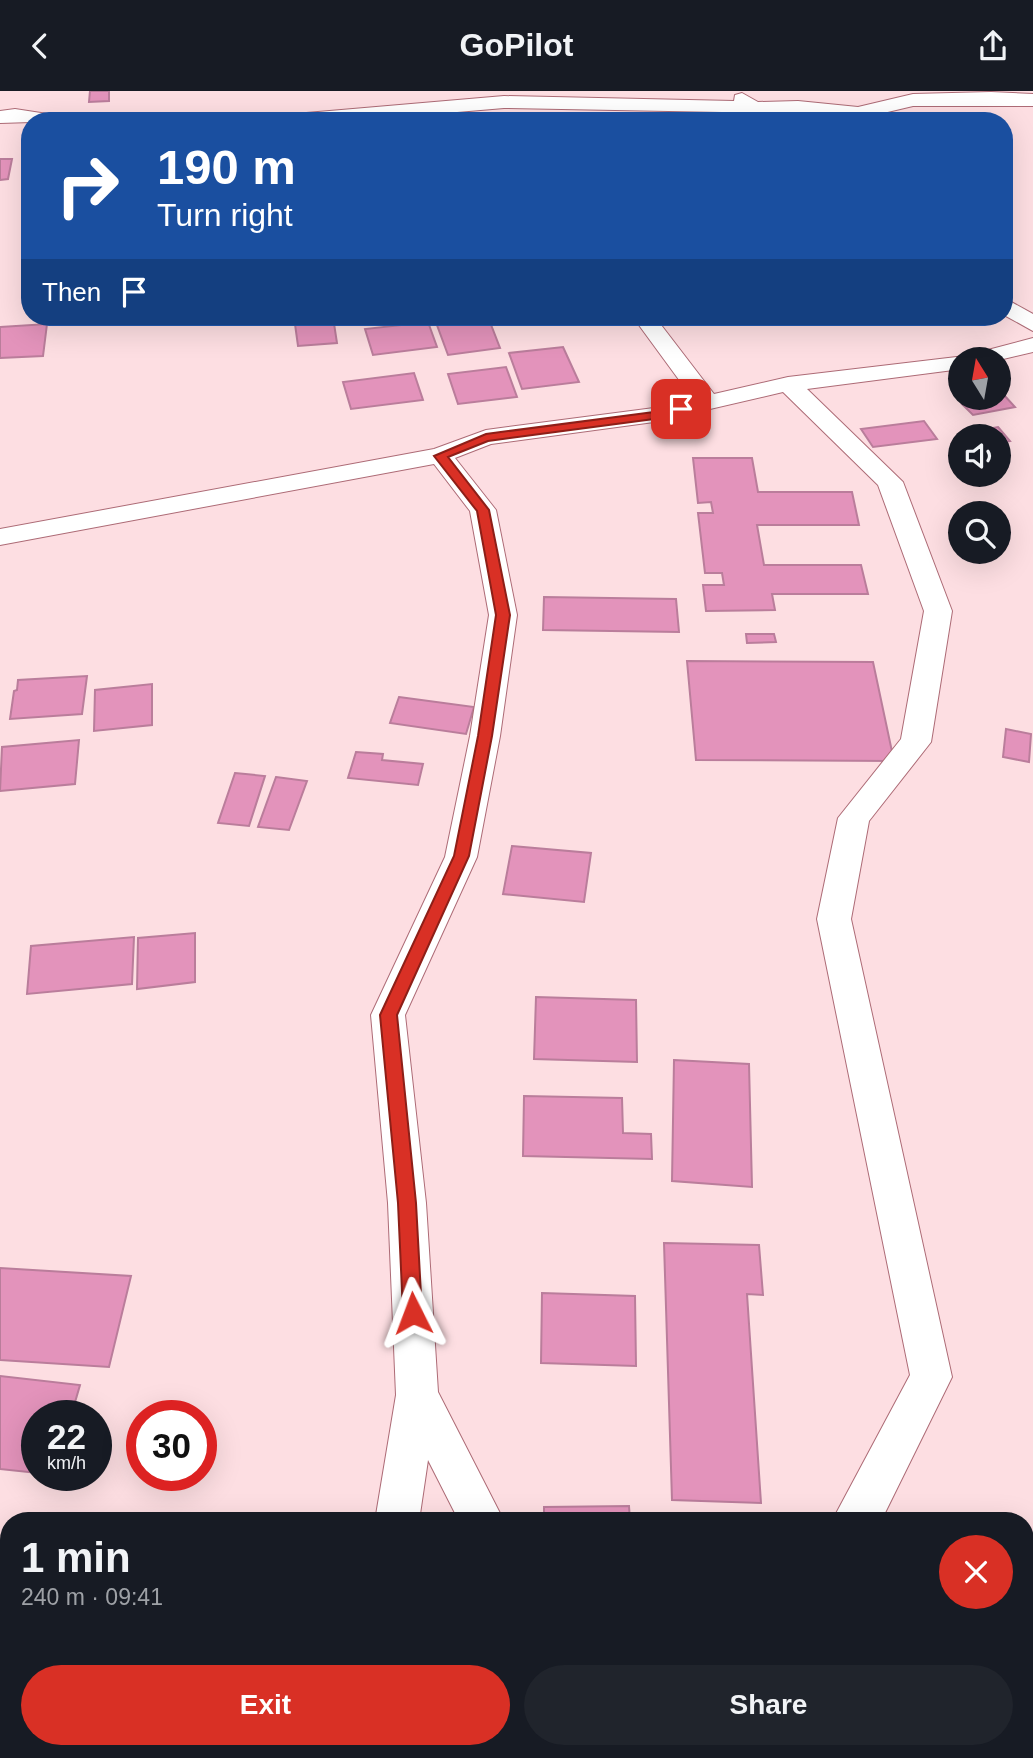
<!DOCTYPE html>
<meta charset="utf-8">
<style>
:root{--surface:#171b24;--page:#20242c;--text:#f1f3f6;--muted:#9ea1a6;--accent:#d93025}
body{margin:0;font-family:Helvetica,sans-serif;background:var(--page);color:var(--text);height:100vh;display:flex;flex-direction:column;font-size:26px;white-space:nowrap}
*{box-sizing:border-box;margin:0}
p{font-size:23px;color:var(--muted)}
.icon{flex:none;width:38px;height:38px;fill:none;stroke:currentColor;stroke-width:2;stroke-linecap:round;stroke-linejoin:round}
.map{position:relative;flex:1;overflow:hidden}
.panel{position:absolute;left:0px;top:1421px;width:1034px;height:247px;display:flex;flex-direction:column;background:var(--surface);border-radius:28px 28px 0 0;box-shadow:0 7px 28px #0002}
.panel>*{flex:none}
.banner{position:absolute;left:21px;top:21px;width:992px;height:214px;border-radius:28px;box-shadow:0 7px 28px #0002;background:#1a4fa0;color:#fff;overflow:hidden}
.needle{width:46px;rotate:349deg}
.tools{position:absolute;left:948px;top:256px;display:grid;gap:14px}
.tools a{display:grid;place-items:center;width:63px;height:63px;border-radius:50%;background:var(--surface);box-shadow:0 7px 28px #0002;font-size:35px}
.speed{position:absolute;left:21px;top:1309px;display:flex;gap:14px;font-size:35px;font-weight:700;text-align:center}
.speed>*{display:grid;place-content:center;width:91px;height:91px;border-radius:50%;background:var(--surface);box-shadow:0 7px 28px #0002;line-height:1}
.speed small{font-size:18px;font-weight:400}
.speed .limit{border:10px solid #d22;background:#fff;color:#111}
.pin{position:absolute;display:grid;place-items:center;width:60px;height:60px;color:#fff;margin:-30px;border-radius:14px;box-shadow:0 4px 10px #0006}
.me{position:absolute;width:77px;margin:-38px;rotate:357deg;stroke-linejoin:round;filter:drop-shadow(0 0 5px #0008)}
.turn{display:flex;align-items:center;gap:24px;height:147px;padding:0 21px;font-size:32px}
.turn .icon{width:91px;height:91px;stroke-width:2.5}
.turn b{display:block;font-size:49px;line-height:60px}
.then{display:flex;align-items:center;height:66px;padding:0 21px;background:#0003;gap:14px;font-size:26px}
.round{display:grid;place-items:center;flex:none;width:74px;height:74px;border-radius:37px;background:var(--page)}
.overview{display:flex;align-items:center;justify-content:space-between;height:119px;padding:0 21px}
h1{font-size:42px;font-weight:700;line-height:52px}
.primary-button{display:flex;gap:14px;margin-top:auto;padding:14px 21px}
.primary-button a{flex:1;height:80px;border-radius:42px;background:var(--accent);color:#fff;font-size:28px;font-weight:700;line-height:80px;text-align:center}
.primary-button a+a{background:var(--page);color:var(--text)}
header{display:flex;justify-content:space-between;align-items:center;height:91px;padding:0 21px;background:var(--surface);font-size:32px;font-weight:700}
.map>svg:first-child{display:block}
.building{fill:#e393bb;stroke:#ba7d9b;stroke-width:2}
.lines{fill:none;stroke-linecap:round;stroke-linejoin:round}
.minor-casing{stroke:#ad6b76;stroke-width:2}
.minor{fill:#fff;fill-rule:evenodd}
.route{fill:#d93025;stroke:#8d1f18;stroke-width:2}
</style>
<header><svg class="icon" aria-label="back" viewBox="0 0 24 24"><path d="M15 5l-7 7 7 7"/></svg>GoPilot<svg class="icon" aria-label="share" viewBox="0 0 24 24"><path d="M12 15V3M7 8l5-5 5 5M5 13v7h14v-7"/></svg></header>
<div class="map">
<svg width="1033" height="1667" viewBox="0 0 1033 1667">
<rect width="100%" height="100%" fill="#fddee2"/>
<g class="building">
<path d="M90,0H109V10L89,11Z"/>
<path d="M0,68H12L8,88L0,89Z"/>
<path d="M294,226H333L337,252L298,255Z"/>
<path d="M434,226H488L500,257L448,264Z"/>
<path d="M428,231L437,256L373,264L365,238Z"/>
<path d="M47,233L43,265L0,267V236Z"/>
<path d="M563,256L579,291L522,298L509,262Z"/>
<path d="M506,276L517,306L458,313L448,283Z"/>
<path d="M414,282L423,309L351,318L343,291Z"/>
<path d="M1004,304L1015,316L973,324L962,313Z"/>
<path d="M924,330L937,348L873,356L861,338Z"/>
<path d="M998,336L1010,350L999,352V345H987L982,339Z"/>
<path d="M693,367H752L758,401H852L859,434H757L764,474H861L868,503H772L775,519L706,520L703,494H724L722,482H705L698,422H713L711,411L698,412Z"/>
<path d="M544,506L676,508L679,541L543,539Z"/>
<path d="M746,543H774L776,551L747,552Z"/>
<path d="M687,570L873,571L894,670L696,669Z"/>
<path d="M87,585L82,623L10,628L14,600L17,599L18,589Z"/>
<path d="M152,593V634L94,640L95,599Z"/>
<path d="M399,606L474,616L466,643L390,632Z"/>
<path d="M1006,638L1031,643L1029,671L1003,666Z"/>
<path d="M79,649L75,693L0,700L2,656Z"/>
<path d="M356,661L383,663L382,669L423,673L418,694L348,687Z"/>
<path d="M235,682L265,685L249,735L218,732Z"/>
<path d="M276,686L307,690L289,739L258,736Z"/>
<path d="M512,755L591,762L584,811L503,803Z"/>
<path d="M195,842V891L137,898L138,847Z"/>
<path d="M134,846L132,893L27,903L31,855Z"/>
<path d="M536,906L636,909L637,971L534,968Z"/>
<path d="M674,969L749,973L752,1096L672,1090Z"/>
<path d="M524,1005L622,1007L623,1042L651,1043L652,1068L523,1065Z"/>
<path d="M664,1152L759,1154L763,1204L747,1203L761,1412L672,1409Z"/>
<path d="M0,1177L131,1185L109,1276L0,1269Z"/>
<path d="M542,1202L635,1205L636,1275L541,1272Z"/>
<path d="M0,1285L80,1294L71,1325H37V1382L0,1378Z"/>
<path d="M629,1415L630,1430H544V1416Z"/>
<path d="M1033,1612V1667H996L994,1659H1026V1613Z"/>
<path d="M705,1659H803L805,1667H653V1665Z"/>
<path d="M845,1659H914L917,1667H848Z"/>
<path d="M923,1659H984L986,1667H925Z"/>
</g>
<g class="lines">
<defs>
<g id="minor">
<path d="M991,1L1033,3V15H913L858,28L798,22H768L774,30H754L748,22L722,21L504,17L352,30H274L283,24L504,5L734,10L735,4L742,2L758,11L798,10L858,16L913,3Z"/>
<path d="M15,18L54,24L63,30L0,32V20Z"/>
<path d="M1004,207L1033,223V240L1004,224Z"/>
<path d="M633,226H655L714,303L788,286L965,265L1033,247V261L999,269L961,268V278L807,298L903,391L952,520L931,651L869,730L851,828L952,1286L881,1430H832L910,1284L817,828L838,727L901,648L924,520L878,394L783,301L654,331L491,353L455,367L496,419L517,524L500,645L477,766L405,924L426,1112L438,1301L504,1430H459L428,1369L419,1430H375L396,1304L388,1112L371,924L445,766L470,645L489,524L470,420L434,373L0,454V438L434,358L486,339L654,317L693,308Z"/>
<path d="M334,1659H382L381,1667H333Z"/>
<path d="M577,1659H625L628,1667H580Z"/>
</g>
</defs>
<use href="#minor" class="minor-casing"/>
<use href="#minor" class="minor"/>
</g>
<path class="route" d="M681,314L687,318L685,320L654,328L488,350L448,366L489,419L510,524L492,645L469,765L397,924L416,1112L422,1222L420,1228L413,1231L406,1228L403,1222L398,1112L380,924L454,765L478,645L496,524L477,420L434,365L486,343L654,321Z"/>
</svg>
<div class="tools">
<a><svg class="needle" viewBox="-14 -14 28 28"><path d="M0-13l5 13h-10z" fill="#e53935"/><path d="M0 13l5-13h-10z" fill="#9ea1a6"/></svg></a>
<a><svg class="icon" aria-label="sound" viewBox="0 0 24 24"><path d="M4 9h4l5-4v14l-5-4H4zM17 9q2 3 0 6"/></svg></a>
<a><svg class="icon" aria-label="search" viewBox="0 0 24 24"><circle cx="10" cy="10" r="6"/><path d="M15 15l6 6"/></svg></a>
</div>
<div class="speed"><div>22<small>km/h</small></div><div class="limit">30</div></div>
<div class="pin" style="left:681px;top:318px;background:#d93025"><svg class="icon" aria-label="arrive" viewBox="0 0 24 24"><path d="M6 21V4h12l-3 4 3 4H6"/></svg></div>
<svg class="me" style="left:413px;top:1222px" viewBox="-20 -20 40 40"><path d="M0-17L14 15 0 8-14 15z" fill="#d93025" stroke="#fff" stroke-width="4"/></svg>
<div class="banner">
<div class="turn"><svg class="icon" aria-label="right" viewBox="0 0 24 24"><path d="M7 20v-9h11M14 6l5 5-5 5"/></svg><div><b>190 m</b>Turn right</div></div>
<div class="then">Then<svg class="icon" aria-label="arrive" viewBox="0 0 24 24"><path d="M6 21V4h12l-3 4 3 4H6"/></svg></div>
</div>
<section class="panel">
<div class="overview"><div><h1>1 min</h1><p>240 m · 09:41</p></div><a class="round" style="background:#d93025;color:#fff"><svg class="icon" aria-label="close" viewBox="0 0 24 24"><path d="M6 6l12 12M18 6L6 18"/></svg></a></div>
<div class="primary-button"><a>Exit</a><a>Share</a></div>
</section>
</div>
